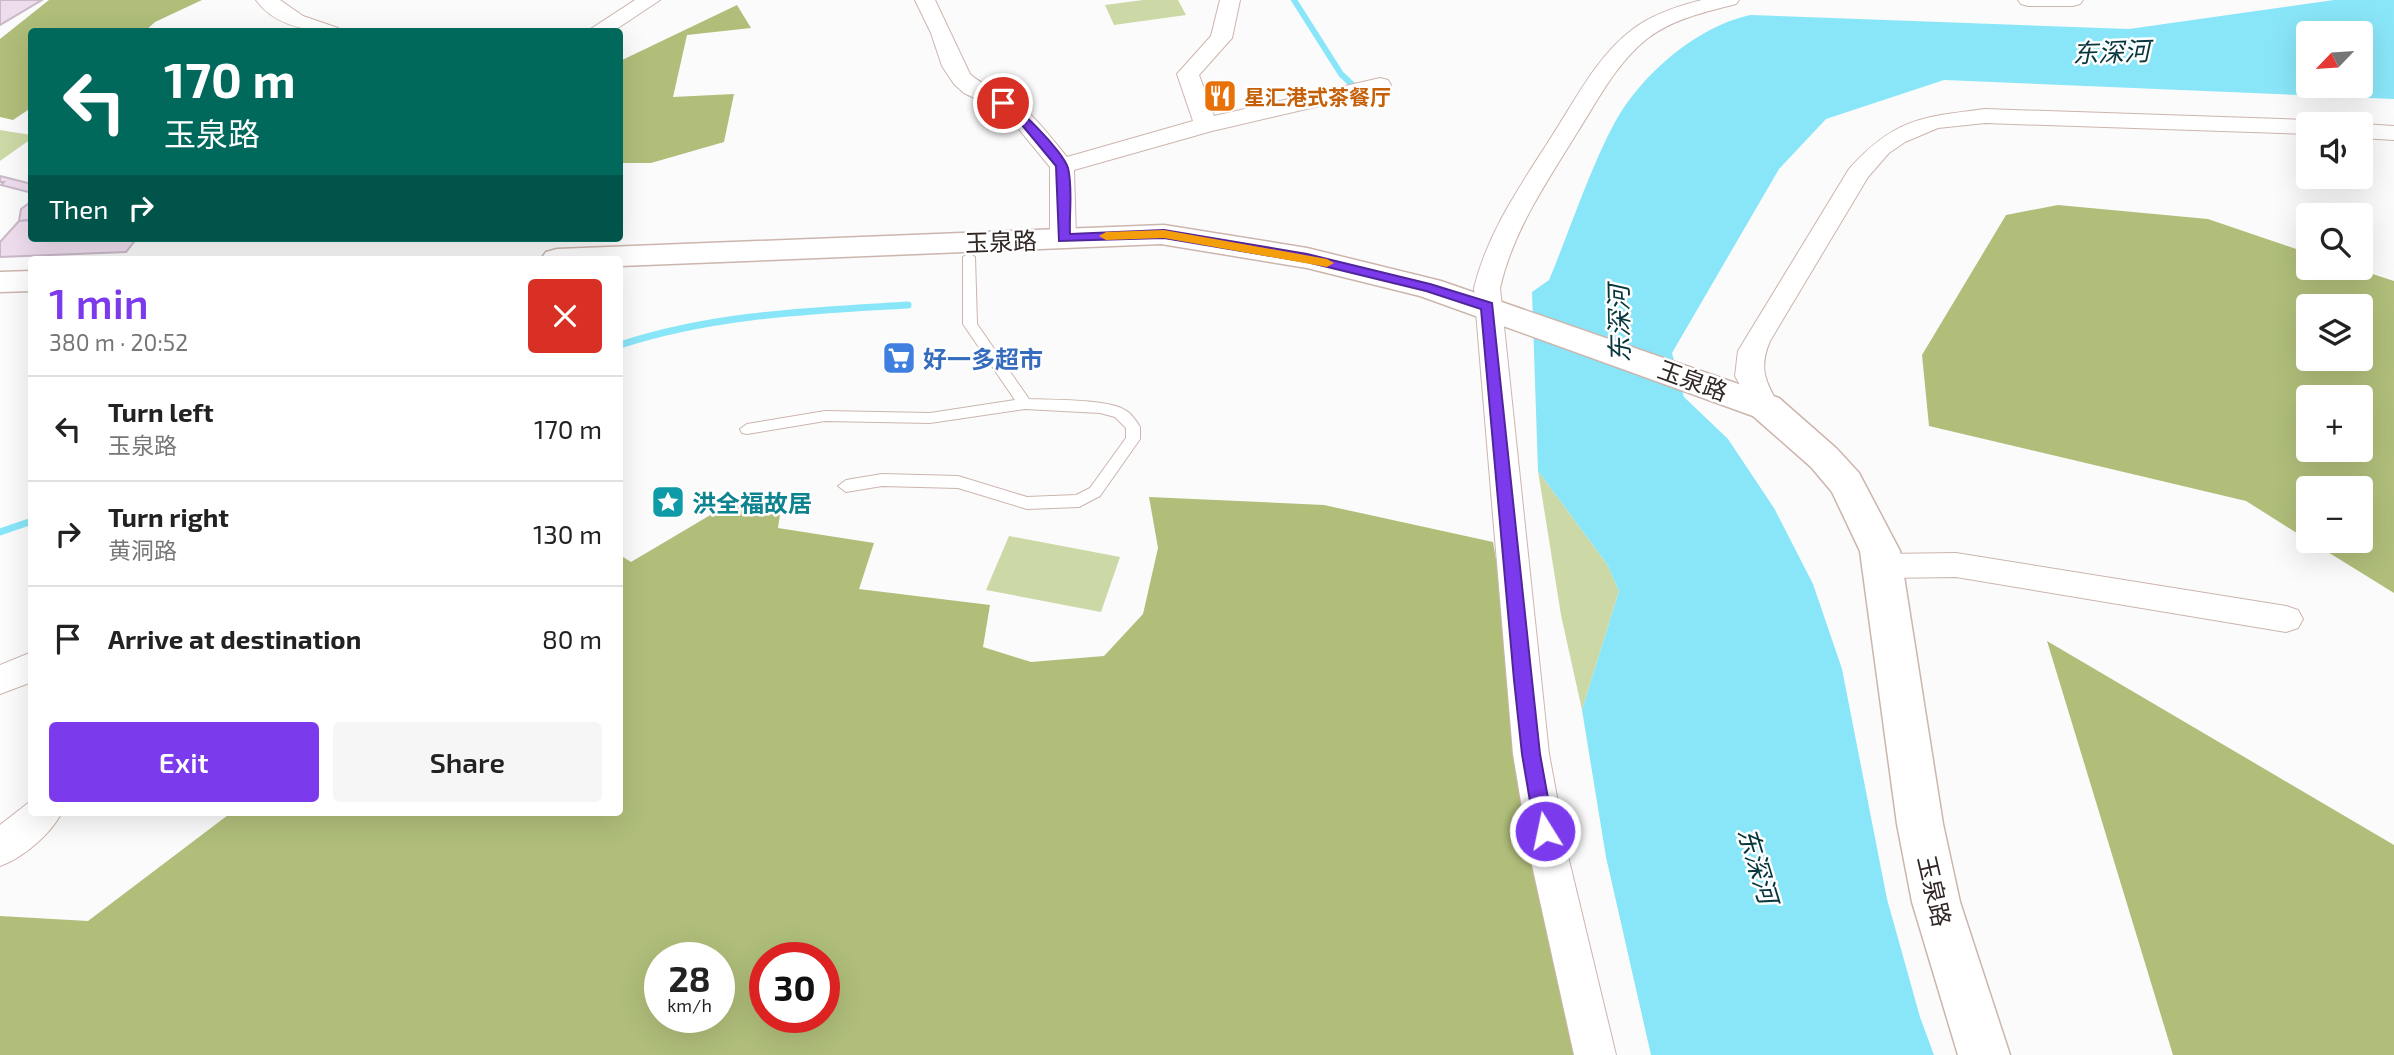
<!DOCTYPE html>
<meta charset="utf-8">
<style>
:root{--surface:#fff;--page:#f6f6f6;--text:#222;--muted:#767676;--line:#e0e0e0;--accent:#7c3aed}
body{margin:0;font-family:"Exo 2","Noto Sans SC",sans-serif;background:var(--page);color:var(--text);height:100vh;display:flex;flex-direction:column;font-size:26px;white-space:nowrap}
*{box-sizing:border-box;margin:0}
p{font-size:23px;color:var(--muted)}
.icon{flex:none;width:38px;height:38px;fill:none;stroke:currentColor;stroke-width:2;stroke-linecap:round;stroke-linejoin:round}
.map{position:relative;flex:1;overflow:hidden}
.side{position:absolute;left:28px;top:256px;width:595px;height:560px;display:flex;flex-direction:column;background:var(--surface);border-radius:7px;box-shadow:0 7px 28px #0002}
.side>*{flex:none}
.banner{position:absolute;left:28px;top:28px;width:595px;height:214px;border-radius:7px;box-shadow:0 7px 28px #0002;background:#00695c;color:#fff;overflow:hidden}
.needle{width:46px;rotate:245deg}
.controls{position:absolute;left:2296px;top:21px;display:grid;gap:14px}
.controls a{display:grid;place-items:center;width:77px;height:77px;border-radius:7px;background:var(--surface);box-shadow:0 7px 28px #0002;font-size:35px}
.speed{position:absolute;left:644px;top:942px;display:flex;gap:14px;font-size:35px;font-weight:700;text-align:center}
.speed>*{display:grid;place-content:center;width:91px;height:91px;border-radius:50%;background:var(--surface);box-shadow:0 7px 28px #0002;line-height:1}
.speed small{font-size:18px;font-weight:400}
.speed .limit{border:10px solid #d22;background:#fff;color:#111}
.pin{position:absolute;display:grid;place-items:center;width:60px;height:60px;color:#fff;margin:-30px;border:4px solid #fff;border-radius:50%;box-shadow:0 2px 7px #0007}
.me{position:absolute;width:77px;margin:-38px;rotate:350deg;stroke-linejoin:round;filter:drop-shadow(0 0 5px #0008)}
.turn{display:flex;align-items:center;gap:24px;height:147px;padding:0 21px;font-size:32px}
.turn .icon{width:91px;height:91px;stroke-width:2.5}
.turn b{display:block;font-size:49px;line-height:60px}
.then{display:flex;align-items:center;height:66px;padding:0 21px;background:#0003;gap:14px;font-size:26px}
.round{display:grid;place-items:center;flex:none;width:74px;height:74px;border-radius:7px;background:var(--page)}
.headline{display:flex;align-items:center;justify-content:space-between;height:119px;padding:0 21px}
h1{font-size:42px;font-weight:600;line-height:52px;color:var(--accent)}
.cta{display:flex;gap:14px;margin-top:auto;padding:14px 21px}
.cta a{flex:1;height:80px;border-radius:7px;background:var(--accent);color:#fff;font-size:28px;font-weight:600;line-height:80px;text-align:center}
.cta a+a{background:var(--page);color:var(--text)}
ul{padding:0;list-style:none}
li{display:flex;align-items:center;gap:21px;height:105px;padding:0 21px;border-top:2px solid var(--line)}
li div{flex:1}
li b{display:block;font-size:26px}
li em{font-style:normal}
.map>svg:first-child{display:block}
.green{fill:#ccd8a5}
.forest{fill:#b0be7a;fill-rule:evenodd}
.water{fill:#89e6f8;fill-rule:evenodd}
.lines{fill:none;stroke-linecap:round;stroke-linejoin:round}
.stream-far1{stroke:#89e6f8;stroke-width:6}
.stream{stroke:#89e6f8;stroke-width:7}
.building{fill:#eedded;stroke:#cab9c9;stroke-width:2}
.service-casing{stroke:#ccb5ad;stroke-width:2}
.minor-casing{stroke:#ccb5ad;stroke-width:2}
.tertiary-casing{stroke:#ccb5ad;stroke-width:3}
.service{fill:#fff;fill-rule:evenodd}
.minor{fill:#fff;fill-rule:evenodd}
.tertiary{fill:#fff;fill-rule:evenodd}
.route{fill:#7c3aed;stroke:#51269a;stroke-width:2}
.slow{fill:#f59e0b}
.labels{text-anchor:middle;dominant-baseline:central;stroke-width:5;stroke-linejoin:round;paint-order:stroke}
.far-food-label{font-size:21px;font-weight:bold;fill:#c56008;stroke:#fff;text-anchor:start}
.street-label{font-size:24px;fill:#312825;stroke:#fff}
.shop-label{font-size:24px;font-weight:bold;fill:#366cbe;stroke:#fff;text-anchor:start}
.culture-label{font-size:24px;font-weight:bold;fill:#0d838f;stroke:#fff;text-anchor:start}
.water-label{font-size:26px;font-style:italic;fill:#07363d;stroke:#fff}
</style>
<div class="map">
<svg width="2394" height="1055" viewBox="0 0 2394 1055">
<rect width="100%" height="100%" fill="#fbfbfb"/>
<g class="green">
<path d="M1143,0H1178L1186,15L1114,25L1105,5Z"/>
<path d="M0,130L31,135V139L0,161Z"/>
<path d="M1538,471L1607,564L1619,591L1582,710L1561,615Z"/>
<path d="M1009,536L1120,557L1101,612L986,590Z"/>
</g>
<g class="forest">
<path d="M49,0H202L155,22L145,31L32,32L31,108L13,120L0,117V39Z"/>
<path d="M737,5L751,28L687,35L673,97L734,94L724,142L651,163H620V61Z"/>
<path d="M2058,205L2208,219L2308,253V268H2354L2394,281V593L2310,541H2361V488H2308V540L2246,501L1929,426L1922,355L2006,215ZM2308,306H2361V359H2308ZM2308,397H2361V450H2308Z"/>
<path d="M1149,497L1324,505L1493,542L1563,951L1588,1055H0V916L88,921L232,812H620V555L631,562L734,501H782L778,528L874,543L859,589L990,605L983,647L1031,662L1104,656L1143,614L1158,548ZM660,957H719V1017H660ZM765,957H824V1017H765Z"/>
<path d="M2047,641L2394,845V1055H2173Z"/>
</g>
<path class="water" d="M2334,0H2394V99L1944,80L1826,119L1779,169L1672,353L1684,397L1728,439L1774,508L1813,584L1842,669L1887,899L1920,1017L1934,1055H1651L1606,857L1582,710L1619,591L1607,564L1538,471L1532,292L1549,280C1570,230 1590,168 1615,122C1642,74 1696,27 1750,15L2129,29ZM2308,33H2361V86H2308Z"/>
<g class="lines">
<path class="stream-far1" d="M1294,0L1341,74L1359,91"/>
<g class="stream">
<path d="M620,345C714,314 810,311 908,305"/>
<path d="M0,532L32,521"/>
</g>
</g>
<g class="building">
<path d="M0,0H42L0,25Z"/>
<path d="M0,176L32,184V193L1,185L4,182H0Z"/>
<path d="M32,201L31,220L19,221L21,209Z"/>
<path d="M31,220L32,238H137L126,252L0,257V242L19,221Z"/>
</g>
<g class="lines">
<defs>
<path id="service" d="M969,253L975,257L977,324L1029,399C1051,400 1108,399 1125,410C1131,413 1137,422 1140,427V439L1100,496L1079,507L1027,509L958,488L882,486L846,492L838,486L846,480L882,474L958,476L1027,497L1076,495L1090,488L1126,438V428L1115,417L1100,413L1025,409L930,423L825,421L747,434L742,433L740,429L747,424L825,411L930,413L1015,400L963,324V257Z"/>
<g id="minor">
<path d="M256,0H280L303,16L338,28L341,32C311,32 275,27 256,0Z"/>
<path d="M635,0H660L612,32H586Z"/>
<path d="M915,0H935L970,74C983,86 999,90 1013,100C1035,115 1050,137 1067,157L1193,121L1177,74L1211,36L1220,0H1240L1232,38L1199,75L1214,116L1380,78L1388,80L1391,85L1388,90L1212,131L1074,170L1076,238L1072,244L1063,246L1054,244L1050,238V167L1013,122L995,108L964,93L954,84L942,66L931,33Z"/>
<path d="M1702,0H1739L1736,4C1705,12 1673,19 1648,38C1615,64 1597,102 1575,136C1545,185 1513,231 1500,288L1549,754L1568,856L1616,1055H1574L1530,856L1513,754L1474,288C1488,231 1521,185 1552,136C1576,99 1597,56 1633,29C1653,14 1678,6 1702,0Z"/>
<path d="M2018,0H2083L2080,4L2073,6H2028L2021,4Z"/>
<path d="M1985,109L2308,120L2318,124H2308V134L1985,123L1938,128L1905,142L1889,153L1868,177L1770,341C1758,369 1766,383 1780,407L1776,414L1766,417L1756,414L1735,376L1738,351L1849,169C1894,119 1921,117 1985,109Z"/>
<path d="M2360,124H2361L2394,126V140L2361,138Z"/>
<path d="M1956,553L2286,606L2298,610L2303,619L2298,628L2286,632L1956,577L1884,578L1873,575L1868,566L1873,557L1884,554Z"/>
<path d="M32,652V682L0,694V665Z"/>
<path d="M32,800V812H62C51,834 23,858 0,866V825Z"/>
</g>
<g id="tertiary">
<path d="M1164,225L1307,248L1441,281L1779,398L1837,449L1859,473L1900,551L1943,824L1960,902L2010,1055H1958L1912,902L1897,824L1860,551L1832,492L1811,467L1753,416L1420,296L1307,268L1161,244L620,266V259H541L546,252L557,249Z"/>
<path d="M32,271V291L0,292V272Z"/>
</g>
</defs>
<use href="#service" class="service-casing"/>
<use href="#minor" class="minor-casing"/>
<use href="#tertiary" class="tertiary-casing"/>
<use href="#service" class="service"/>
<use href="#minor" class="minor"/>
<use href="#tertiary" class="tertiary"/>
</g>
<path class="route" d="M999,101C1014,99 1064,153 1068,168C1073,188 1069,213 1070,234L1164,230L1307,254L1430,284L1492,303L1532,680L1540,754L1554,831L1551,837L1545,840L1538,837L1535,831L1522,754L1514,680L1481,309L1426,291L1307,262L1164,238L1059,241L1056,166L1017,119L999,106Z"/>
<path class="slow" d="M1164,230L1327,259L1334,263L1327,267L1164,238L1106,240L1099,236L1106,232Z"/>
<defs>
<symbol id="restaurant-square" viewBox="-11 -11 22 22"><rect x="-9" y="-9" width="18" height="18" rx="4" fill="#e8710a" stroke="#fff"/><path d="M-5-6h1v4h1v-4h1v4h1v-4h1v5L-1.5 .5V6h-2V.5L-5-1ZM5-6V6H3V1.5H1.5Q1.5-4 5-6Z" fill="#fff"/></symbol>
<symbol id="supermarket-square" viewBox="-11 -11 22 22"><rect x="-9" y="-9" width="18" height="18" rx="4" fill="#3f7fe0" stroke="#fff"/><path d="M-6-5.5h2.5l.6 2H6L4.5 2H-2.5L-4.4-4H-6ZM-1.5 3.2a1.3 1.3 0 1 0 .1 0ZM3 3.2a1.3 1.3 0 1 0 .1 0Z" fill="#fff"/></symbol>
<symbol id="sight-square" viewBox="-11 -11 22 22"><rect x="-9" y="-9" width="18" height="18" rx="4" fill="#0f9aa8" stroke="#fff"/><path d="M0-6L1.8-2.2L6-1.7L2.9 1.2L3.7 5.4L0 3.3L-3.7 5.4L-2.9 1.2L-6-1.7L-1.8-2.2Z" fill="#fff"/></symbol>
</defs>
<g fill-rule="evenodd">
<use href="#restaurant-square" x="1201" y="77" width="38" height="38"/>
<use href="#supermarket-square" x="880" y="339" width="38" height="38"/>
<use href="#sight-square" x="649" y="483" width="38" height="38"/>
</g>
<g class="labels">
<g class="far-food-label">
<text x="1244" y="96">星汇港式茶餐厅</text>
</g>
<g class="street-label">
<text transform="translate(1001 241) rotate(-2)">玉泉路</text>
<text transform="translate(1693 380) rotate(20)">玉泉路</text>
<text transform="translate(1935 891) rotate(77)">玉泉路</text>
</g>
<g class="shop-label">
<text x="923" y="358">好一多超市</text>
</g>
<g class="culture-label">
<text x="692" y="502">洪全福故居</text>
</g>
<g class="water-label">
<text transform="translate(2111 51) rotate(-2)">东深河</text>
<text transform="translate(1618 324) rotate(-91)">东深河</text>
<text transform="translate(1759 865) rotate(73)">东深河</text>
</g>
</g>
</svg>
<div class="controls">
<a><svg class="needle" viewBox="-14 -14 28 28"><path d="M0-13l5 13h-10z" fill="#e53935"/><path d="M0 13l5-13h-10z" fill="#767676"/></svg></a>
<a><svg class="icon" aria-label="sound" viewBox="0 0 24 24"><path d="M4 9h4l5-4v14l-5-4H4zM17 9q2 3 0 6"/></svg></a>
<a><svg class="icon" aria-label="search" viewBox="0 0 24 24"><circle cx="10" cy="10" r="6"/><path d="M15 15l6 6"/></svg></a>
<a><svg class="icon" aria-label="layers" viewBox="0 0 24 24"><path d="M12 4l9 5-9 5-9-5zM3 14l9 5 9-5"/></svg></a>
<a>+</a>
<a>−</a>
</div>
<div class="speed"><div>28<small>km/h</small></div><div class="limit">30</div></div>
<div class="pin" style="left:1003px;top:103px;background:#d93025"><svg class="icon" aria-label="arrive" viewBox="0 0 24 24"><path d="M6 21V4h12l-3 4 3 4H6"/></svg></div>
<svg class="me" style="left:1545px;top:831px" viewBox="-20 -20 40 40"><circle r="17" fill="#7c3aed" stroke="#fff" stroke-width="3"/><path d="M0-11L8 9 0 5-8 9z" fill="#fff"/></svg>
<div class="banner">
<div class="turn"><svg class="icon" aria-label="left" viewBox="0 0 24 24"><path d="M17 20v-9H6M10 6l-5 5 5 5"/></svg><div><b>170 m</b>玉泉路</div></div>
<div class="then">Then<svg class="icon" aria-label="right" viewBox="0 0 24 24"><path d="M7 20v-9h11M14 6l5 5-5 5"/></svg></div>
</div>
<section class="side">
<div class="headline"><div><h1>1 min</h1><p>380 m · 20:52</p></div><a class="round" style="background:#d93025;color:#fff"><svg class="icon" aria-label="close" viewBox="0 0 24 24"><path d="M6 6l12 12M18 6L6 18"/></svg></a></div>
<ul>
<li><svg class="icon" aria-label="left" viewBox="0 0 24 24"><path d="M17 20v-9H6M10 6l-5 5 5 5"/></svg><div><b>Turn left</b><p>玉泉路</p></div><em>170 m</em></li>
<li><svg class="icon" aria-label="right" viewBox="0 0 24 24"><path d="M7 20v-9h11M14 6l5 5-5 5"/></svg><div><b>Turn right</b><p>黄洞路</p></div><em>130 m</em></li>
<li><svg class="icon" aria-label="arrive" viewBox="0 0 24 24"><path d="M6 21V4h12l-3 4 3 4H6"/></svg><div><b>Arrive at destination</b></div><em>80 m</em></li>
</ul>
<div class="cta"><a>Exit</a><a>Share</a></div>
</section>
</div>
